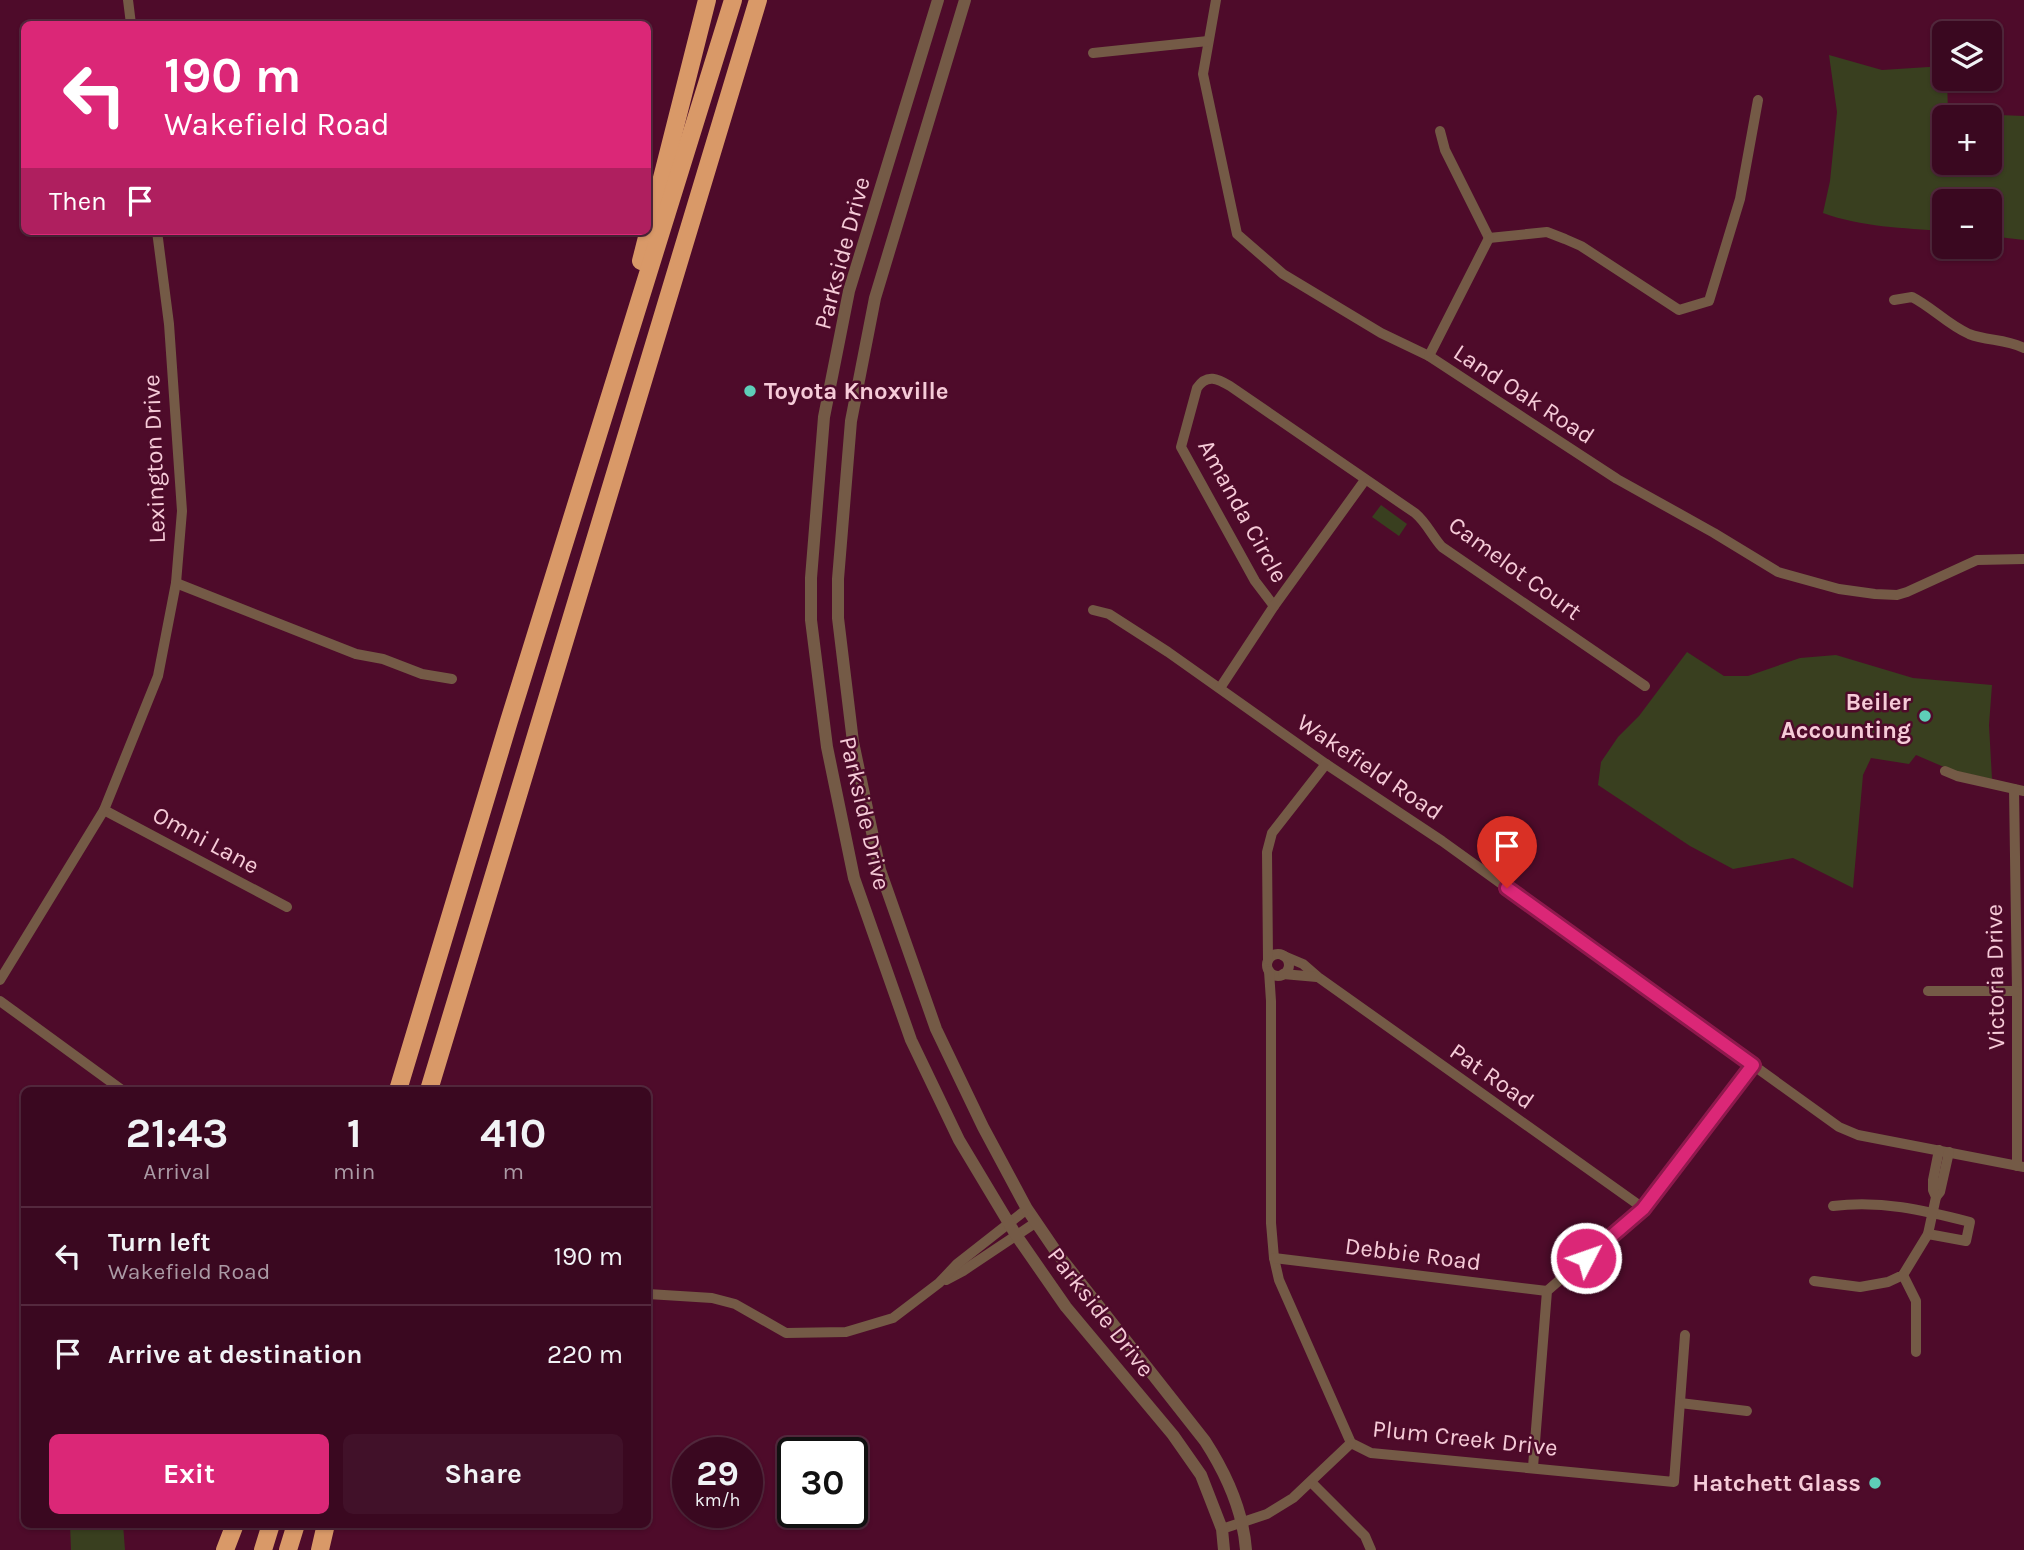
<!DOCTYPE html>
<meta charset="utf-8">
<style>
:root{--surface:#3a0820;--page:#411129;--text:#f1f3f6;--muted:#ab9aa5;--line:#54293e;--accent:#db2777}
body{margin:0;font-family:Karla,sans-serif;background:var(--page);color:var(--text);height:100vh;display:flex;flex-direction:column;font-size:26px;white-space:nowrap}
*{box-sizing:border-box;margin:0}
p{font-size:23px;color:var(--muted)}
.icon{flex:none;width:38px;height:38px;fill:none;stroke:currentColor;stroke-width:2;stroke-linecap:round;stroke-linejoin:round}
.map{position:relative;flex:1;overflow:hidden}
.panel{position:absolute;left:21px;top:1087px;width:630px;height:441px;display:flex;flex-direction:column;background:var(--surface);border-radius:10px;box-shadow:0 2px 5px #0004,0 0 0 2px var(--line)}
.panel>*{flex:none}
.top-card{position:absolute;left:21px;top:21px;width:630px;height:214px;border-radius:10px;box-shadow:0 2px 5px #0004,0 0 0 2px var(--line);background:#db2777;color:#fff;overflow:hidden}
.buttons{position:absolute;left:1932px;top:21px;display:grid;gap:14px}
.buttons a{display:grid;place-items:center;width:70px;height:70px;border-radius:10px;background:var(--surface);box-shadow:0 2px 5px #0004,0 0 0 2px var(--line);font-size:35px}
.speed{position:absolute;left:672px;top:1437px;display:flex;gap:14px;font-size:35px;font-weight:700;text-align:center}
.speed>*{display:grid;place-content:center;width:91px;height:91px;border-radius:50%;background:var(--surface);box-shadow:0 2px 5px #0004,0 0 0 2px var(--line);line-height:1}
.speed small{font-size:18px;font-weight:400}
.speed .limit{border:4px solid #111;border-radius:10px;background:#fff;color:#111}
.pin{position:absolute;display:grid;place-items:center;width:60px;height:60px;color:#fff;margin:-72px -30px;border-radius:50% 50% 50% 0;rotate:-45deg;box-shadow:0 0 7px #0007}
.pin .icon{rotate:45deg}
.me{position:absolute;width:77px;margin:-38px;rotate:49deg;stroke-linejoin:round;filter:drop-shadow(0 0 5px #0008)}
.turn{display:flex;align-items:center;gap:24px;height:147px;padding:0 28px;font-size:32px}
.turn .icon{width:91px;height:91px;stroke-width:2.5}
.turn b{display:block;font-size:49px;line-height:60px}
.then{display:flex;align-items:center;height:66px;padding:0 28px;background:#0003;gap:14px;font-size:26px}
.eta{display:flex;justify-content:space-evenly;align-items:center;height:119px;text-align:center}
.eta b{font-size:42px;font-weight:700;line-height:49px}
.button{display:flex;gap:14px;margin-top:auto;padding:14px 28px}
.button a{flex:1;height:80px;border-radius:10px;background:var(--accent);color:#fff;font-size:28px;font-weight:700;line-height:80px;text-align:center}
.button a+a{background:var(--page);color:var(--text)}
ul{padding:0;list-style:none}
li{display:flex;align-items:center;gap:21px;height:98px;padding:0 28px;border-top:2px solid var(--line)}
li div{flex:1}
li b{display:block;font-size:26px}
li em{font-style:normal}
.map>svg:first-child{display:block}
.green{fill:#393f1f;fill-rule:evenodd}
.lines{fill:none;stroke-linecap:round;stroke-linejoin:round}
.minor{stroke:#745a46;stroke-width:10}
.tertiary{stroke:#745a46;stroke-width:12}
.motorway{stroke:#d99968;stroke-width:18}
.route-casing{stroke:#8e194d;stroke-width:18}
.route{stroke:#db2777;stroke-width:12}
.poi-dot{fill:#5eceb8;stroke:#4e0b2a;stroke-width:2.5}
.labels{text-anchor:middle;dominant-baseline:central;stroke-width:5;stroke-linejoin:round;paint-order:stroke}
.street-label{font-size:24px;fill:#f6cbd8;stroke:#4e0b2a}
.poi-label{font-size:24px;font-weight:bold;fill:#f6cbd8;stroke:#4e0b2a;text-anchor:end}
</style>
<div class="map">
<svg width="2024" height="1550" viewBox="0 0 2024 1550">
<rect width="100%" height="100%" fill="#4e0b2a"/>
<g class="green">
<path d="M1829,55L1882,70L1944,66V79H1947L1948,113L2024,116V240L1990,236V201H1944V231C1904,228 1861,227 1823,213L1830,181L1837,112ZM1944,117H1990V163H1944Z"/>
<path d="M1381,505L1407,524L1399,536L1372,517Z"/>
<path d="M1687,652L1724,676H1748L1800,658L1836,655L1913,678L1992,685L1989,725L1992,779L1951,770L1916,755L1909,764L1871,758L1863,775L1853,888L1793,858L1733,869L1690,846L1598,785L1601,762L1618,737L1639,716Z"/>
<path d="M70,1524H123L125,1550H71Z"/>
</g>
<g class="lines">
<g class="minor">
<path d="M128,0L131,24"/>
<path d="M1216,0L1203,74L1237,234L1283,274L1381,333L1429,356L1617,479L1714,533L1778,572L1839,589L1875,594L1897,595L1907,592L1977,560L2024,559"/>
<path d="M1093,53L1208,41"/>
<path d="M1440,131L1445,150L1489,238"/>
<path d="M1489,238L1547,232L1565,239L1581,246L1679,310L1709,301L1740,199L1758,100"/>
<path d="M1894,300L1912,297C1932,307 1948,325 1969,334C1987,341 2006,339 2024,348"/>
<path d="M1429,356L1489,238"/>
<path d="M176,583L356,654L383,659L422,674L452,679"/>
<path d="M1274,606L1255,581L1181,447L1197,388C1207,373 1218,379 1230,386L1415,513C1427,523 1432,536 1442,547L1645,686"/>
<path d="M1093,610L1109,614L1168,652L1326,764L1442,841L1839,1127L1858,1135L2024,1167"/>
<path d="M1220,688L1274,606L1365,480"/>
<path d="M1945,771L1957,776L2024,791"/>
<path d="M2014,789L2017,991V1166"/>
<path d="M104,810L287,907"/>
<circle cx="1278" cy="965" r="11"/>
<path d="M1284,956L1303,964L1318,977L1643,1208"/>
<path d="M1268,960L1267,852L1272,833L1326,764"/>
<path d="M1269,971L1271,1001V1223L1274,1258L1279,1280L1351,1443L1371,1453L1674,1482L1685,1335"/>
<path d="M1283,974L1317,977"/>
<path d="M0,980L104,810L158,676L176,583L182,511L169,324L157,231"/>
<path d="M1928,991H2017"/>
<path d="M0,1001L122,1090"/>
<path d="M1936,1197L1940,1192L1949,1152"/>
<path d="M1833,1206C1881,1200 1923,1210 1970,1222L1966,1241L1928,1234"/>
<path d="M1274,1258L1547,1291"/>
<path d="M1903,1275L1916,1301V1352"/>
<path d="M946,1280L963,1271L1035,1223"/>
<path d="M1814,1281L1860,1287L1888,1282L1903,1275L1928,1234L1936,1197L1933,1190V1180L1939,1150"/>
<path d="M648,1294L712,1298L735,1304L786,1333L846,1332L893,1318L939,1283L957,1264L1027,1209"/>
<path d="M1680,1403L1747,1411"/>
<path d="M1533,1467L1547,1291L1643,1208L1753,1065"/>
<path d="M1312,1483L1365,1536L1371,1550"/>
<path d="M1222,1529L1267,1514L1293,1498L1351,1443"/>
</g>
<g class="tertiary">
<path d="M938,0L849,291L824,417L811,578V620L827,747L854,878L911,1040L959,1140L1016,1235L1066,1307L1173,1435L1201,1475L1222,1529L1224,1550"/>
<path d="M965,0L875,298L851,421L838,579V618L853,742L880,870L936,1029L983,1127L1027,1209L1057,1253L1205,1441C1227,1475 1243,1510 1246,1550"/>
</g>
<g class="motorway">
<path d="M641,261L707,0"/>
<path d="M398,1090L509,721L733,0"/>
<path d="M429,1090L758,0"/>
<path d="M225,1550L235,1524"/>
<path d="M263,1550L271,1524"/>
<path d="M288,1550L296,1524"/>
<path d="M320,1550L326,1524"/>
</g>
</g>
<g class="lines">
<defs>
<path id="route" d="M1507,888L1753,1065L1643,1209L1586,1258"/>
</defs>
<use href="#route" class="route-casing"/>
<use href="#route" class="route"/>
</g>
<g class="poi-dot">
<circle cx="750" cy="391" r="7"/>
<circle cx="1925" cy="716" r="7"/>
<circle cx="1875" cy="1483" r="7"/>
</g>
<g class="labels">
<g class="street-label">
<text transform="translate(842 253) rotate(-75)">Parkside Drive</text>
<text transform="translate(1524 394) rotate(33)">Land Oak Road</text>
<text transform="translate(154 459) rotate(-92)">Lexington Drive</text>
<text transform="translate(1243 511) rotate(61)">Amanda Circle</text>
<text transform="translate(1515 568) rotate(36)">Camelot Court</text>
<text transform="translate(1370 767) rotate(34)">Wakefield Road</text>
<text transform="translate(865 813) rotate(77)">Parkside Drive</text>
<text transform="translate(206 840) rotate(28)">Omni Lane</text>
<text transform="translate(1995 977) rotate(-91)">Victoria Drive</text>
<text transform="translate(1492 1076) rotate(35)">Pat Road</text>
<text transform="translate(1413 1254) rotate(7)">Debbie Road</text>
<text transform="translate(1101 1312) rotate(52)">Parkside Drive</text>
<text transform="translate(1465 1438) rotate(6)">Plum Creek Drive</text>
</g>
<g class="poi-label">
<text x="764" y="391" text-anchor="start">Toyota Knoxville</text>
<text x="1911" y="702">Beiler<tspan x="1911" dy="28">Accounting</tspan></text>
<text x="1861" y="1483">Hatchett Glass</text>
</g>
</g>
</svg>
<div class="buttons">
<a><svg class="icon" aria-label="layers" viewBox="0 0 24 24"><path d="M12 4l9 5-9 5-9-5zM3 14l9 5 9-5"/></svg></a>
<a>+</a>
<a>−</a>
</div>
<div class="speed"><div>29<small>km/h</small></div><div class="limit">30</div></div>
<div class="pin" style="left:1507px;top:888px;background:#d93025"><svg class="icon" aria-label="arrive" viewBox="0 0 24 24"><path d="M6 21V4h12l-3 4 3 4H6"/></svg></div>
<svg class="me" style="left:1586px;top:1258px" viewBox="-20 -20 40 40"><circle r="17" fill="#db2777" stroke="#fff" stroke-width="3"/><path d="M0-11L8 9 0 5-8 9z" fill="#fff"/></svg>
<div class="top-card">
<div class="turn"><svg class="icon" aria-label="left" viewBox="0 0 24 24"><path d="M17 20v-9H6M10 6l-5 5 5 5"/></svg><div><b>190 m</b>Wakefield Road</div></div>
<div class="then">Then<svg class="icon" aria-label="arrive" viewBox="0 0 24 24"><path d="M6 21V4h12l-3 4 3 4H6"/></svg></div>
</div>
<section class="panel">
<div class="eta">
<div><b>21:43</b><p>Arrival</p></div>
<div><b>1</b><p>min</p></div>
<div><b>410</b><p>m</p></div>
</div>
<ul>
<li><svg class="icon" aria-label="left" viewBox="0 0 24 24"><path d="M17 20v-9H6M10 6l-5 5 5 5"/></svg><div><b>Turn left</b><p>Wakefield Road</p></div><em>190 m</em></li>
<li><svg class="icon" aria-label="arrive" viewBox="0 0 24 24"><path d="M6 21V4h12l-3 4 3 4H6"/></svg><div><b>Arrive at destination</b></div><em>220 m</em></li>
</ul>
<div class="button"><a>Exit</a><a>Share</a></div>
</section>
</div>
